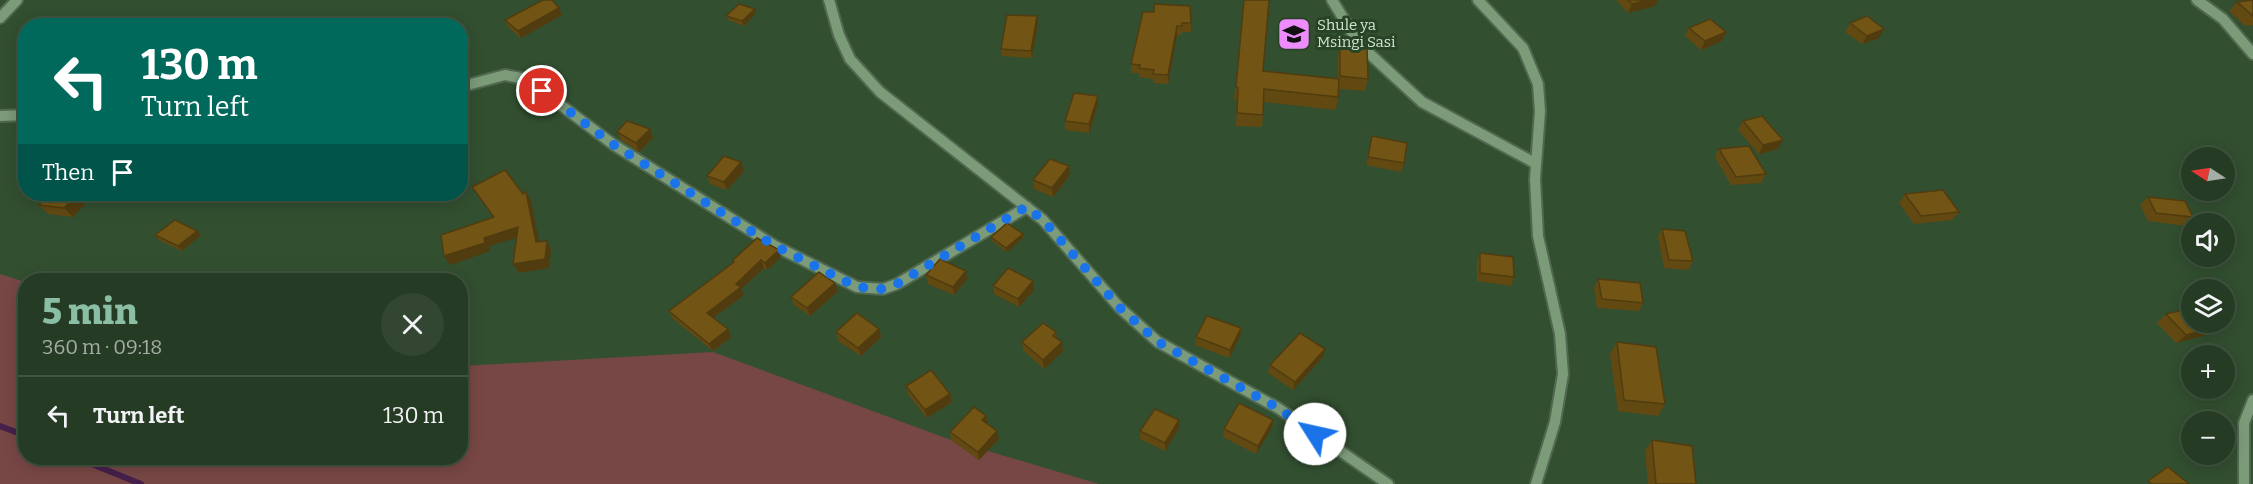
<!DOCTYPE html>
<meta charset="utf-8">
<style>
:root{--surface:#263b24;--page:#324631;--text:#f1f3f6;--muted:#a4ada6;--line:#425541;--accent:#8abfa5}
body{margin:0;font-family:Bitter,serif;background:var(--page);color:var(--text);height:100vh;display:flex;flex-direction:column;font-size:22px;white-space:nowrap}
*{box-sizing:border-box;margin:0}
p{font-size:20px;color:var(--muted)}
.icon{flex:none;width:33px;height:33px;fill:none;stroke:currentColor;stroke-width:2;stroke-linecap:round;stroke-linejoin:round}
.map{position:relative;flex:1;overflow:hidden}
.side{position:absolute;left:18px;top:273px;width:450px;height:192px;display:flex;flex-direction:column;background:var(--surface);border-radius:24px;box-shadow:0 3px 15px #0003,0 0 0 2px var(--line)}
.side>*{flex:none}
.top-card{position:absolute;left:18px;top:18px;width:450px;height:183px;border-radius:24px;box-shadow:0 3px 15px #0003,0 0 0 2px var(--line);background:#00695c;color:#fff;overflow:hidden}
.needle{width:39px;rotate:282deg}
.buttons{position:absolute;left:2181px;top:147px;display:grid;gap:12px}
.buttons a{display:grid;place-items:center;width:54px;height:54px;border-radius:50%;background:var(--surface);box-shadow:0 3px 15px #0003,0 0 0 2px var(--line);font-size:30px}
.pin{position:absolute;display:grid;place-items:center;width:51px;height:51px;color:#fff;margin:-26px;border:3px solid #fff;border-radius:50%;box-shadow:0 2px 6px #0007}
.me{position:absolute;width:66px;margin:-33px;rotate:305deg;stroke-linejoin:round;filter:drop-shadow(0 0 4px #0008)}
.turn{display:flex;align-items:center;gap:21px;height:126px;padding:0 24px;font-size:27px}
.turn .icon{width:78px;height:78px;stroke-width:2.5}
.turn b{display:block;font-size:42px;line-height:51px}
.then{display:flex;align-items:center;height:57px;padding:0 24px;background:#0003;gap:12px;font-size:22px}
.round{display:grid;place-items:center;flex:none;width:63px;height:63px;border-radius:32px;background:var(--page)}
.headline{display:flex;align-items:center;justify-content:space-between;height:102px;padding:0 24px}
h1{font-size:36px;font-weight:800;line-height:45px;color:var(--accent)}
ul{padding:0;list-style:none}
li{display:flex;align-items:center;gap:18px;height:78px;padding:0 24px;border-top:2px solid var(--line)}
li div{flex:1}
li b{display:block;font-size:22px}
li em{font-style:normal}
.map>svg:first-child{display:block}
.green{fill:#774745}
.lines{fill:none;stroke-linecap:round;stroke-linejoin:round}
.stream{stroke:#46204b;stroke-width:6}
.minor-casing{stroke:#50684f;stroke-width:14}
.minor{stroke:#7c9b79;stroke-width:10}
.wall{fill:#624912}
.shaded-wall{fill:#503c0f}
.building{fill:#725515;stroke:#503c0f;stroke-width:1.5}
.route{stroke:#1a73e8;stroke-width:10;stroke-dasharray:0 18}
.labels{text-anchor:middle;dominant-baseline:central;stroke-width:6;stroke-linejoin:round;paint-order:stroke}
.poi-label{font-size:15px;fill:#d3e3d1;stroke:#284426;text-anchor:start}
</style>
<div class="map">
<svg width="2253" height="484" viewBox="0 0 2253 484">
<rect width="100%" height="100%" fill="#324f30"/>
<path class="green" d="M0,274L25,282L26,458H460L461,366L713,352L951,440L1099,484H0Z"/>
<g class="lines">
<g class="stream">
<path d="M0,426L26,436"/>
<path d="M77,458L141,484"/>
</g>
<defs>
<g id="minor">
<path d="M829,0L839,35L850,59L880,92L1043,220L1120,308L1158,342L1278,408L1388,484"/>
<path d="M1332,0L1360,45L1422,102L1535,163"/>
<path d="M1478,0L1523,48L1538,84L1540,111L1535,179L1538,236L1560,334L1563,374L1555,422L1536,484"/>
<path d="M2197,0L2223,19L2253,54"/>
<path d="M0,18L17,0"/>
<path d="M460,87L505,75L526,79L614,145L775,246L857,287L883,289L897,284L1027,207"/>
<path d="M0,116L26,115"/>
<path d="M2244,484V423L2253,400"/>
</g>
</defs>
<use href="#minor" class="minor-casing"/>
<use href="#minor" class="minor"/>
</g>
<g class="wall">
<path d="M1244,0L1263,71L1338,79V56L1340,43L1368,79L1365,91L1339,89L1336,110L1264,102L1262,127L1236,126L1237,100H1234Z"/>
<path d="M1616,0H1658L1655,6L1628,13Z"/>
<path d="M2253,0V25L2245,26L2229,11L2237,2Z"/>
<path d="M1154,4L1191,23V32H1182V35H1177L1168,84L1153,83V79L1139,77V73H1131V64L1154,12Z"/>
<path d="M559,8L562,15L521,38L508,27L505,20Z"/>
<path d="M756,13L744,26L728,20L726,16Z"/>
<path d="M1038,23L1032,58L1002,56L1001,49Z"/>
<path d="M1850,23L1879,38L1862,44L1845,32Z"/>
<path d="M1689,28L1726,32L1722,41L1701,50L1685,36Z"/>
<path d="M1098,96V105L1089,133L1065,130V121Z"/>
<path d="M26,121V141L17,132Z"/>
<path d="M1743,121L1778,149L1759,154L1738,130Z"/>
<path d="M617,132L653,138L639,152L621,140Z"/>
<path d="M1372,136L1404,163L1401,172L1366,165Z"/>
<path d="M1719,149L1766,174L1761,183L1731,185L1715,157Z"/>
<path d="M744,171L727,190L710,184L707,176Z"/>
<path d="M1070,175L1053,197L1034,189L1033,180Z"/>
<path d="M50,194H86L90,198L73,217L48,214L39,205Z"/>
<path d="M1905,194L1959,212L1952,220L1914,224L1899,203Z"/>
<path d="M2148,197L2193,217L2185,226L2148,221L2140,205Z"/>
<path d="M1662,229L1693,261L1688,270L1664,268L1658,237Z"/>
<path d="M155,235H201L182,251L159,240Z"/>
<path d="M991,237L1023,238L1007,252L992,241Z"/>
<path d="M1480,253L1514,277L1511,286L1477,281V261Z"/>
<path d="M781,257L767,270L764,268L741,289L744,295L713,318L728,329L731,337L713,351L672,318L669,311L734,262L733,260Z"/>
<path d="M926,275L967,279L954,295L928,284Z"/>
<path d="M1598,279L1643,303L1639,311L1597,308L1594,288Z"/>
<path d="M1033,281L1034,290L1019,307L994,294L993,286Z"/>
<path d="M838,291L810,316L794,305L791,297Z"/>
<path d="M2166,314L2210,334L2176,343L2157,323Z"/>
<path d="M1241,328L1240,337L1229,358L1195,345L1196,337Z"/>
<path d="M879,329L881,337L861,356L838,341L836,332Z"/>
<path d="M1056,332L1057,339L1063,351L1044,369L1023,350L1022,342Z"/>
<path d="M1617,342L1665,404L1658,416L1618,411L1610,354Z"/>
<path d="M1325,349L1323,357L1293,390L1268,373L1270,365Z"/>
<path d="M906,386L950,394L952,402L927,418L908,394Z"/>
<path d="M986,416L987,424L999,439L979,460L951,440L950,432Z"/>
<path d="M1179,420V428L1165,451L1140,439V431Z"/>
<path d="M1273,420L1272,428L1256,454L1223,437L1224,429Z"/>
<path d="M1652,440L1696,484H1648L1645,451Z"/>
</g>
<g class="shaded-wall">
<path d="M1647,0H1658L1655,6L1628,13L1632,4Z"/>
<path d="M559,8L562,15L521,38L518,31Z"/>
<path d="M755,9L756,13L744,26L742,21Z"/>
<path d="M1037,16L1038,23L1032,58L1031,51Z"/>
<path d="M1177,26V35L1168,84V75Z"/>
<path d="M1884,29L1879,38L1862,44L1867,36Z"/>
<path d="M1726,32L1722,41L1701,50L1705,41Z"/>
<path d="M1098,96V105L1089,133V124Z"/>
<path d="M650,129L653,138L639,152L636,143Z"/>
<path d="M1783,140L1778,149L1759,154L1763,145Z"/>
<path d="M741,162L744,171L727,190L724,182Z"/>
<path d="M1069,166L1070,175L1053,197L1052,188Z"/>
<path d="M526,192L531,201L541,251L536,242Z"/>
<path d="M77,194H86L90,198L73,217L64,208Z"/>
<path d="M518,227L523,236L489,246L490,251L450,265L444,256L484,238Z"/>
<path d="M197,231L201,235L182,251L178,246Z"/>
<path d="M1023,234V238L1007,252L1006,248Z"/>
<path d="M547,241L551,249L549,268L519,273L513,264Z"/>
<path d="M779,250L781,257L767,270L765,263Z"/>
<path d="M761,260L764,268L741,289L744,295L710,320L707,313Z"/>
<path d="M966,271L967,279L954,295L953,287Z"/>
<path d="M1033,281L1034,290L1019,307L1018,299Z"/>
<path d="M835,283L838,291L810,316L807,308Z"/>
<path d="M2220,326L2210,334L2176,343L2186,335Z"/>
<path d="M1241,328L1240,337L1229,358L1230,350Z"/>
<path d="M728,329L731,337L713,351L709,344Z"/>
<path d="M879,329L881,337L861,356L858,348Z"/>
<path d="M1062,342L1063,351L1044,369L1043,360Z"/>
<path d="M1325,349L1323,357L1293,390L1295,382Z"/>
<path d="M950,394L952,402L927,418L925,410Z"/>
<path d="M986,416L988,424L983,428L982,420Z"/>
<path d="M1179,420V428L1165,451V443Z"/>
<path d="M1273,420L1272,428L1256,454L1258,446Z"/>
<path d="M997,431L999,439L979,460L978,452Z"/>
</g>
<g class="building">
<path d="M543,0H552L559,8L518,31L505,20Z"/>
<path d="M1244,0H1269L1263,71L1339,79L1338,97L1264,89L1263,115L1237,113L1238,88L1236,87Z"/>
<path d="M1628,0H1647L1632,4Z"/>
<path d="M2253,0V16L2237,2Z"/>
<path d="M739,4L755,9L742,21L726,16Z"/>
<path d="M1154,4L1190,6L1191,23H1182V26H1177L1168,75L1153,74L1154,70L1139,68L1140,65L1131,64L1143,12H1154Z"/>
<path d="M1007,15L1037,16L1031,51L1001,49Z"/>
<path d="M1867,16L1884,29L1867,36L1850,23Z"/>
<path d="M1710,19L1726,32L1705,41L1689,28Z"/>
<path d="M1340,43L1367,47L1368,79L1340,76Z"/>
<path d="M1074,93L1098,96L1089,124L1065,121Z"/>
<path d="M1762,116L1783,140L1763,145L1743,121Z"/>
<path d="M26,121V132H17Z"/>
<path d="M627,121L650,129L636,143L617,132Z"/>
<path d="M1372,136L1407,143L1404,163L1368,157Z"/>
<path d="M1749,146L1766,174L1736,177L1719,149Z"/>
<path d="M724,156L741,162L724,182L707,176Z"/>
<path d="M1050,159L1069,166L1052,188L1033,180Z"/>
<path d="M505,170L523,194L526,192L536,242L547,241L545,259L513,264L518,227L484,238L485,243L444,256L441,235L494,217L472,187Z"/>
<path d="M1943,190L1959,212L1921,216L1905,194Z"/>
<path d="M50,194H77L64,208L39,205Z"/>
<path d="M2148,197L2185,201L2193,217L2156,213Z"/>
<path d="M175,220L197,231L178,246L155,235Z"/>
<path d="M1007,223L1023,234L1006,248L991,237Z"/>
<path d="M1662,229L1685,231L1693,261L1669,260Z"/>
<path d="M757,238L779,250L765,263L761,260L736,284L741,287L707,313L728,329L709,344L669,311L734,262L733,260Z"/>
<path d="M1480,253L1513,257L1514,277L1480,273Z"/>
<path d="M940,259L966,271L953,287L926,275Z"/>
<path d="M1008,268L1033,281L1018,299L993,286Z"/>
<path d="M819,272L835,283L807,308L791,297Z"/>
<path d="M1598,279L1640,283L1643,303L1602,299Z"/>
<path d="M2192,308V322H2216L2220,326L2186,335L2166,314Z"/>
<path d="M857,313L879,329L858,348L836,332Z"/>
<path d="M1207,316L1241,328L1230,350L1196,337Z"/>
<path d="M1043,323L1056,332L1053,336L1062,342L1043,360L1022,342Z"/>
<path d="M1300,333L1325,349L1295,382L1270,365Z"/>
<path d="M1617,342L1656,347L1665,404L1624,400Z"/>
<path d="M931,370L950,394L925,410L906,386Z"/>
<path d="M1239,403L1273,420L1258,446L1224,429Z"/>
<path d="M974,407L986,416L982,420L997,431L978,452L950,432Z"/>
<path d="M1155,409L1179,420L1165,443L1140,431Z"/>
<path d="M1652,440L1692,446L1696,484H1656Z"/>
<path d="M2168,467L2189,484H2152L2148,481Z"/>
</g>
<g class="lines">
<path class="route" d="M542,91L614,145L775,246L857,287L882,289L897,284L1026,207L1043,220L1120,308L1158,342L1278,408L1315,434"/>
</g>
<defs>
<symbol id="school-square" viewBox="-11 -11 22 22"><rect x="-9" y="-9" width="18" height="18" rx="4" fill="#ed8cfa" stroke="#284426"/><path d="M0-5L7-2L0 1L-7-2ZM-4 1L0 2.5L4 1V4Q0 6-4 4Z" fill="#111"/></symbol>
</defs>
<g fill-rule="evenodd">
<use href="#school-square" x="1275" y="15" width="38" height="38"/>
</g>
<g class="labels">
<g class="poi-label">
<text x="1317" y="25">Shule ya<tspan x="1317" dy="17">Msingi Sasi</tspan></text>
</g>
</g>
</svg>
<div class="buttons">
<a><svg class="needle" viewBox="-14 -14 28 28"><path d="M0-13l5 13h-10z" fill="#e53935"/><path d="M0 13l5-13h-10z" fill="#a4ada6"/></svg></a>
<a><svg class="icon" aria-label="sound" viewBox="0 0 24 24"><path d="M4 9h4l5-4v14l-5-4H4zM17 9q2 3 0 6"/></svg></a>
<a><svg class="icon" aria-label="layers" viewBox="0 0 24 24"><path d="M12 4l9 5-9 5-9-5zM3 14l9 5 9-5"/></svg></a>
<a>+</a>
<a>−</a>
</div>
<div class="pin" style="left:542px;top:91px;background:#d93025"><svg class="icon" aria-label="arrive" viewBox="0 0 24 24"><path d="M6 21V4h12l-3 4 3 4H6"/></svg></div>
<svg class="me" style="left:1315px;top:434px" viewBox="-20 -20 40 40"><circle r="19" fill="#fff"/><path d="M0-13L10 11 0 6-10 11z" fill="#1a73e8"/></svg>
<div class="top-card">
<div class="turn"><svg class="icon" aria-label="left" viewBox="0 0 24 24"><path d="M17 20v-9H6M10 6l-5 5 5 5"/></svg><div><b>130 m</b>Turn left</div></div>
<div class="then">Then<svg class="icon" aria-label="arrive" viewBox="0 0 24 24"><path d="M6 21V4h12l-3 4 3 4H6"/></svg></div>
</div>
<section class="side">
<div class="headline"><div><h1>5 min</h1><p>360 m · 09:18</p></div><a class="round"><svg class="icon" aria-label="close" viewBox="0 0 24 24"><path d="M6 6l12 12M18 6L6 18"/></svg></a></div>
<ul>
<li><svg class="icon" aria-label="left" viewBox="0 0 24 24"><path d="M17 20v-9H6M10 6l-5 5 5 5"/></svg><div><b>Turn left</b></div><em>130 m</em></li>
</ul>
</section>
</div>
